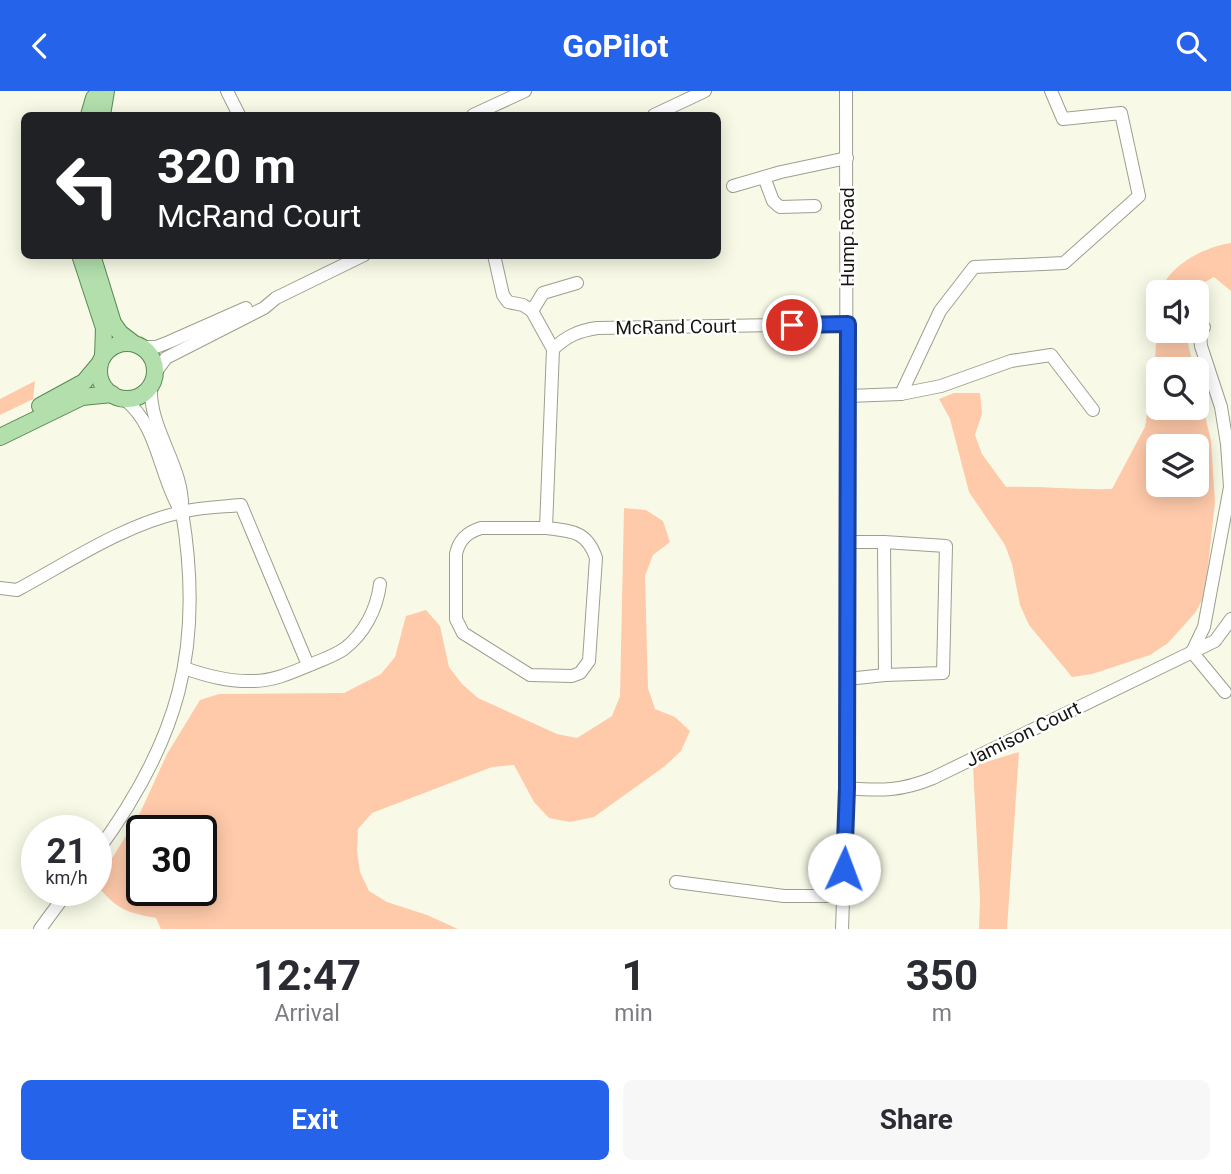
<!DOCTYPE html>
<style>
:root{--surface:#fff;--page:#f7f7f7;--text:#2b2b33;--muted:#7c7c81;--accent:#2563eb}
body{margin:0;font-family:Roboto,sans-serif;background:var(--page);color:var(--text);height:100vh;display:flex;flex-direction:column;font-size:26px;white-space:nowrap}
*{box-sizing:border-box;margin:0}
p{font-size:23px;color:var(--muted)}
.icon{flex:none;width:38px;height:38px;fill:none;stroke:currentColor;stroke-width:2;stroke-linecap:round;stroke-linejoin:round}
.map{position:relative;height:838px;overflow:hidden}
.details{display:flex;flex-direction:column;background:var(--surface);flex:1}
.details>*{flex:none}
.hud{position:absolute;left:21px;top:21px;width:700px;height:147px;border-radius:10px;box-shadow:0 4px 18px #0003;background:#202124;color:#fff;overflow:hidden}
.tools{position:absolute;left:1146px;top:189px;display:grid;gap:14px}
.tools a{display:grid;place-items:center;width:63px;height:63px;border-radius:10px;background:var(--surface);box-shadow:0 4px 18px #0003;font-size:35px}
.speed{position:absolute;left:21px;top:724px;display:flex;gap:14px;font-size:35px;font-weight:700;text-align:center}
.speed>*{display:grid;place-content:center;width:91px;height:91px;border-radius:50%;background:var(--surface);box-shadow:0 4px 18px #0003;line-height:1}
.speed small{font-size:18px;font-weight:400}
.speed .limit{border:4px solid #111;border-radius:10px;background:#fff;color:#111}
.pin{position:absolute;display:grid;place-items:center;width:60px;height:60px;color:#fff;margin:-30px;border:4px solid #fff;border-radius:50%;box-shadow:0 2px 7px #0007}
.me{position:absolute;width:77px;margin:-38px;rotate:2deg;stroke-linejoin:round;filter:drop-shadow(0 0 5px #0008)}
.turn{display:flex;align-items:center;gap:24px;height:147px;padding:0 21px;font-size:32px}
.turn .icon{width:91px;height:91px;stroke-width:2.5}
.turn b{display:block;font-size:49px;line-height:60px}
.eta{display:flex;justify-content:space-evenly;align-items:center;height:119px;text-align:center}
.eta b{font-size:42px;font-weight:700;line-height:49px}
.cta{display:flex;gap:14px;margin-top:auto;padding:14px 21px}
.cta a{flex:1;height:80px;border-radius:10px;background:var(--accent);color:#fff;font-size:28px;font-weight:700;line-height:80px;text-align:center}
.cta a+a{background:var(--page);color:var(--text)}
header{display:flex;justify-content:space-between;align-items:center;height:91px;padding:0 21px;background:var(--accent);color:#fff;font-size:32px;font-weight:700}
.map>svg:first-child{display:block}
.green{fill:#ffcaaa;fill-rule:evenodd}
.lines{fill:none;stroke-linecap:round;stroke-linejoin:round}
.minor-casing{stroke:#9d9f8e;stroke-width:14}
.major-casing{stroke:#598a51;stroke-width:18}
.minor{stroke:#fff;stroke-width:12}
.major{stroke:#b2dfac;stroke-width:16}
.route-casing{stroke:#184099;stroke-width:18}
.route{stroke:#2563eb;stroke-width:12}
.labels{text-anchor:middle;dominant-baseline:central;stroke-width:5;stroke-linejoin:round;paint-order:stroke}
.street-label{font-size:19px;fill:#151610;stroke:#fff}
</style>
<header><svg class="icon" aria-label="back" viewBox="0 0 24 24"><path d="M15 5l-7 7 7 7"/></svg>GoPilot<svg class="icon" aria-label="search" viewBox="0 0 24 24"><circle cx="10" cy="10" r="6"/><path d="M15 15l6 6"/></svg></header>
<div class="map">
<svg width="1231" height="838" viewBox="0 0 1231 838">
<rect width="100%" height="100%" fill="#f8fae7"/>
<g class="green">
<path d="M1231,152V200L1214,186L1196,196L1193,201H1160C1169,174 1204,156 1231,152Z"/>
<path d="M1158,207V240H1185L1194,278H1158V317H1197V290L1211,350L1215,411L1205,504L1195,522L1168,552L1150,564L1092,583L1072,586L1029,534L1020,514L1012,473L1005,454L969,401L950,328L939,308L954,302H980L982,323L975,344L982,363L1006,396C1042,395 1076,399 1112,398L1145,336L1155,273ZM1158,355H1197V394H1158Z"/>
<path d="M35,290L33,308L0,324V308Z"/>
<path d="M624,417L646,419L663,430L670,451L653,464L645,485L648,597L655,618L675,626L690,640L681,660L665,675L594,726L570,731L549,727L534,711L514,674L492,676L372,722L358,738L357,760L360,781L369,800L387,811L427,824L458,838H161L156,827C129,822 118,819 100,798L106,777L140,722L167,663L200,609L219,603L344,602L381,583L395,566L406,525L426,519L440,535L449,576L462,593L478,607L557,643L577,647L612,625L620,605ZM201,740V800H142V740Z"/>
<path d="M1019,661L1007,838H979L980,808L973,675Z"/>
</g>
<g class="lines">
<defs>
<g id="minor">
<path d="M227,0L239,24"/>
<path d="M473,24L525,0"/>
<path d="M654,24L705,0"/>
<path d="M764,86L773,110L780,116L815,115"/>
<path d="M733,95L781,81L847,67"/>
<path d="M494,164L503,204L508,211L523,214L532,220L553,258L546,437H481C468,441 459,448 456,463V528L463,542L530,584L572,585L580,582L589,570L596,467C587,440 572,440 546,437"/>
<path d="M532,220L543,202L577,192"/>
<path d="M142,256H156L169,251L246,217"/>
<path d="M553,258C567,245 578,240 597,237L848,233"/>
<path d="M155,282L166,267L264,217L276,207L364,164"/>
<path d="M901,303L940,220L974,176L1064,172L1139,105L1121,22L1063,28L1051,0"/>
<path d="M848,305L901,303L941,295L1011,270L1051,264L1093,319"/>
<path d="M124,308C157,333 159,381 178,415"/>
<path d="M884,451L946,455L943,582L885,584"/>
<path d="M0,497L17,499C69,471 123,434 182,421C201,416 221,416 241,414L308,574"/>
<path d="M1192,561L1204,536L1230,396L1227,353L1221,316L1201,255L1200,243L1204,236"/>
<path d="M1192,561L1225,601"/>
<path d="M184,577C207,585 229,591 253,590C273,590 291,582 310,574C321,569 334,565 344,558C364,543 377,518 380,493"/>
<path d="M847,588L885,584L884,451H848"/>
<path d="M847,697C881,700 902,700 933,687L1215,550L1231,528"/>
<path d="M96,762C178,651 205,558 182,421C185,375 148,339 151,294"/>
<path d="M676,791L784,805H843"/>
<path d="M40,838L68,800"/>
<path d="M842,838L847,697L846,0"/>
</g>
<g id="major">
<path d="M89,24L94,7L101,0"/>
<path d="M102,24L106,0"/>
<path d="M80,164L104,237L103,265"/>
<path d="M92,164L113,232L120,242L133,252"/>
<circle cx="127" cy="280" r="28"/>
<path d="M40,315L84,291L99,273"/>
<path d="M0,346L82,306L112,303"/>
</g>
</defs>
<use href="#minor" class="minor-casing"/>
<use href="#major" class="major-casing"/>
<use href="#minor" class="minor"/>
<use href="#major" class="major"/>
</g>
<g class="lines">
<defs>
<path id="route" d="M792,234L848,233L847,697L844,778"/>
</defs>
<use href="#route" class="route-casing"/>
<use href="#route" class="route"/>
</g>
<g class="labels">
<g class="street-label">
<text transform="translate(847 146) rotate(-90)">Hump Road</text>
<text transform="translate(676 236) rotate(-1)">McRand Court</text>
<text transform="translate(1023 643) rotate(-26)">Jamison Court</text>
</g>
</g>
</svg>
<div class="tools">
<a><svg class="icon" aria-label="sound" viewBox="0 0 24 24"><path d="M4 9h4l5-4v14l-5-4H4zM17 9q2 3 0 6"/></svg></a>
<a><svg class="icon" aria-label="search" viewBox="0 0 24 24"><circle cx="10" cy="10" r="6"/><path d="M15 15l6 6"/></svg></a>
<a><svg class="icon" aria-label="layers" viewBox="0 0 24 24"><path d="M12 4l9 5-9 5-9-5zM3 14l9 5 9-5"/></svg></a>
</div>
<div class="speed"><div>21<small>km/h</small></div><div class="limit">30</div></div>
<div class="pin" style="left:792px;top:234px;background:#d93025"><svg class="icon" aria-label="arrive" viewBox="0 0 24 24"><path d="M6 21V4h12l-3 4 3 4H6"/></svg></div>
<svg class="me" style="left:844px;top:778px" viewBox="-20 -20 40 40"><circle r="19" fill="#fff"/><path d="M0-13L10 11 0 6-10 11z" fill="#2563eb"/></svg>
<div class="hud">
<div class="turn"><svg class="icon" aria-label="left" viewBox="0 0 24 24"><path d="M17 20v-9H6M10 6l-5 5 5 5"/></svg><div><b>320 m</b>McRand Court</div></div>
</div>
</div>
<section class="details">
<div class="eta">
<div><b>12:47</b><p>Arrival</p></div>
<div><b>1</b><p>min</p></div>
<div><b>350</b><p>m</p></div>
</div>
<div class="cta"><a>Exit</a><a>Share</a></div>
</section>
